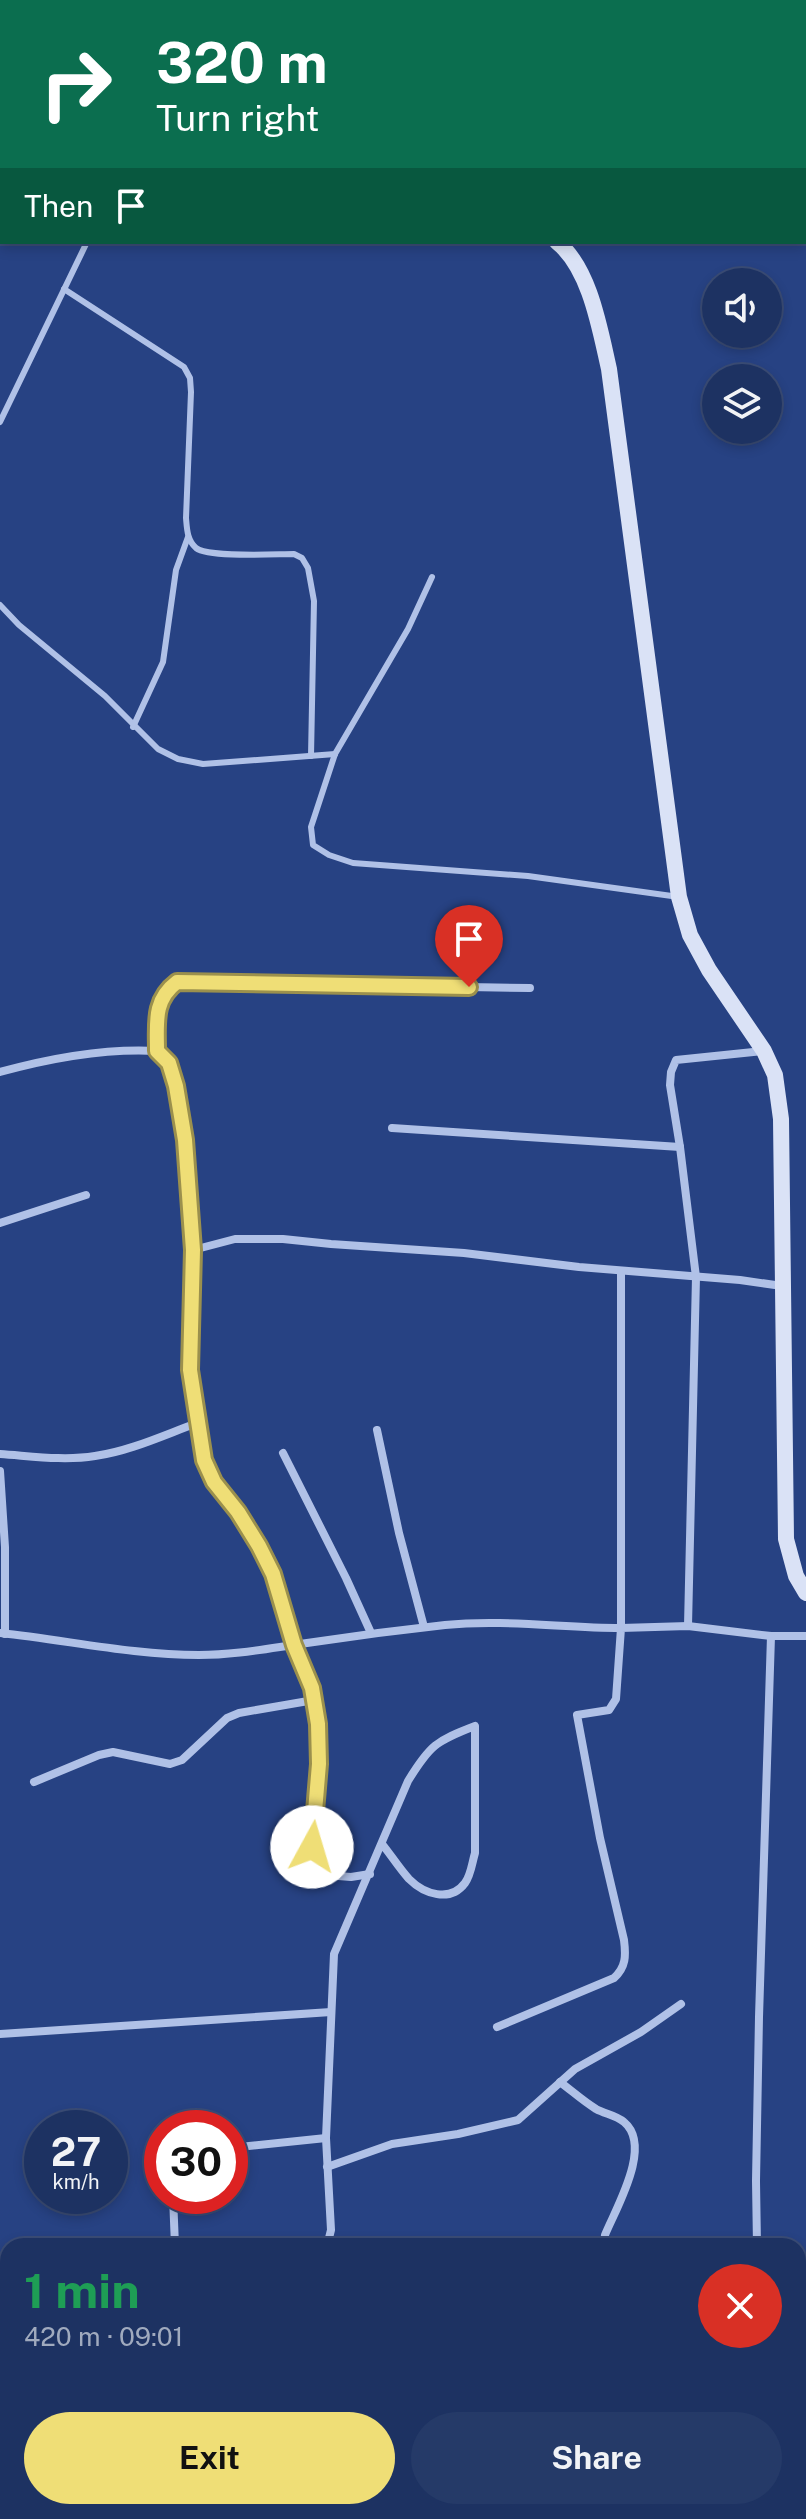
<!DOCTYPE html>
<meta charset="utf-8">
<style>
:root{--surface:#1d3262;--page:#253a68;--text:#f1f3f6;--muted:#a0aabe;--line:#3b4d77;--accent:#efde76}
body{margin:0;font-family:"Public Sans",sans-serif;background:var(--page);color:var(--text);height:100vh;display:flex;flex-direction:column;font-size:30px;white-space:nowrap}
*{box-sizing:border-box;margin:0}
p{font-size:26px;color:var(--muted)}
.icon{flex:none;width:44px;height:44px;fill:none;stroke:currentColor;stroke-width:2;stroke-linecap:round;stroke-linejoin:round}
.map{position:relative;flex:1;overflow:hidden}
.drawer{position:absolute;left:0px;top:2238px;width:806px;height:282px;display:flex;flex-direction:column;background:var(--surface);border-radius:24px 24px 0 0;box-shadow:0 4px 12px #0003,0 0 0 2px var(--line)}
.drawer>*{flex:none}
.guide{position:absolute;left:0px;top:0px;width:806px;height:244px;box-shadow:0 4px 12px #0003,0 0 0 2px var(--line);background:#0b6e4f;color:#fff;overflow:hidden}
.tools{position:absolute;left:702px;top:268px;display:grid;gap:16px}
.tools a{display:grid;place-items:center;width:80px;height:80px;border-radius:50%;background:var(--surface);box-shadow:0 4px 12px #0003,0 0 0 2px var(--line);font-size:40px}
.speed{position:absolute;left:24px;top:2110px;display:flex;gap:16px;font-size:40px;font-weight:700;text-align:center}
.speed>*{display:grid;place-content:center;width:104px;height:104px;border-radius:50%;background:var(--surface);box-shadow:0 4px 12px #0003,0 0 0 2px var(--line);line-height:1}
.speed small{font-size:20px;font-weight:400}
.speed .limit{border:12px solid #d22;background:#fff;color:#111}
.pin{position:absolute;display:grid;place-items:center;width:68px;height:68px;color:#fff;margin:-82px -34px;border-radius:50% 50% 50% 0;rotate:-45deg;box-shadow:0 0 8px #0007}
.pin .icon{rotate:45deg}
.me{position:absolute;width:88px;margin:-44px;rotate:6deg;stroke-linejoin:round;filter:drop-shadow(0 0 6px #0008)}
.turn{display:flex;align-items:center;gap:28px;height:168px;padding:0 24px;font-size:36px}
.turn .icon{width:104px;height:104px;stroke-width:2.5}
.turn b{display:block;font-size:56px;line-height:68px}
.then{display:flex;align-items:center;height:76px;padding:0 24px;background:#0003;gap:16px;font-size:30px}
.round{display:grid;place-items:center;flex:none;width:84px;height:84px;border-radius:42px;background:var(--page)}
.head{display:flex;align-items:center;justify-content:space-between;height:136px;padding:0 24px}
h1{font-size:48px;font-weight:700;line-height:60px;color:#1e9e55}
.action{display:flex;gap:16px;margin-top:auto;padding:16px 24px}
.action a{flex:1;height:92px;border-radius:48px;background:var(--accent);color:#111;font-size:32px;font-weight:700;line-height:92px;text-align:center}
.action a+a{background:var(--page);color:var(--text)}
.map>svg:first-child{display:block}
.lines{fill:none;stroke-linecap:round;stroke-linejoin:round}
.lane{stroke:#b0c1e7;stroke-width:6}
.street{stroke:#b0c1e7;stroke-width:8}
.secondary{stroke:#dae2f6;stroke-width:16}
.route-casing{stroke:#9b904d;stroke-width:20}
.route{stroke:#efde76;stroke-width:14}
</style>
<div class="map">
<svg width="806" height="2519" viewBox="0 0 806 2519">
<rect width="100%" height="100%" fill="#274283"/>
<g class="lines">
<g class="lane">
<path d="M64,289L184,367L190,378L191,392L186,518C187,529 187,540 196,548C209,558 275,554 294,554L302,558L308,568L314,601L311,756"/>
<path d="M0,422L87,242"/>
<path d="M432,577L408,629L335,754L311,827L313,845L329,855L353,863L528,876L679,897"/>
<path d="M0,605L19,625L105,696L158,749L178,759L203,764L335,754"/>
<path d="M133,727L163,662L176,570L188,537"/>
</g>
<g class="street">
<path d="M510,0L511,2"/>
<path d="M183,2L184,0"/>
<path d="M157,1051C157,1023 153,1000 177,982L530,988"/>
<path d="M0,1072C51,1058 104,1048 157,1051L169,1063L176,1086L185,1140L193,1250L190,1370L204,1460L214,1482L238,1512L259,1546L273,1574L294,1645L312,1688L318,1724L319,1764L312,1847L316,1865L325,1875L351,1877L370,1874"/>
<path d="M392,1128L680,1147"/>
<path d="M0,1223L86,1195"/>
<path d="M193,1250L235,1239H283L331,1244L464,1253L579,1267L740,1280L782,1286"/>
<path d="M377,1430L399,1533L424,1627"/>
<path d="M283,1453L346,1578L371,1633"/>
<path d="M0,1454C31,1456 64,1461 95,1456C130,1451 164,1435 197,1423"/>
<path d="M0,1471L5,1547V1634"/>
<path d="M688,1626L696,1277L680,1147L670,1085L671,1072L676,1060L763,1051"/>
<path d="M0,1633C67,1640 132,1655 199,1655C236,1655 270,1648 307,1643C353,1636 399,1630 445,1625C503,1619 563,1628 621,1628V1271"/>
<path d="M34,1782L99,1755L113,1752L170,1764L182,1760L227,1718L239,1713L314,1700"/>
<path d="M497,2027L614,1978C626,1967 626,1956 624,1940L600,1838L577,1715L609,1710L616,1699L621,1628L688,1626L771,1636H806"/>
<path d="M0,2034L331,2012"/>
<path d="M560,2082C572,2091 583,2101 596,2109C605,2114 616,2115 624,2122C653,2146 616,2208 605,2235"/>
<path d="M230,2148L326,2138"/>
<path d="M327,2167L392,2144L458,2134L518,2120L575,2069L641,2032L681,2004"/>
<path d="M173,2196L175,2246"/>
<path d="M327,2246L331,2230L326,2138L334,1954L408,1781C430,1745 436,1741 475,1726V1853C472,1863 471,1875 465,1883C450,1903 424,1894 409,1879C399,1868 391,1855 382,1844"/>
<path d="M757,2246L756,2181L759,2017L771,1636"/>
<path d="M0,2296H8"/>
<path d="M96,2512L97,2519"/>
<path d="M415,2512L447,2518"/>
<path d="M758,2512V2519"/>
<path d="M210,2519V2512"/>
<path d="M338,2519L341,2512"/>
<path d="M536,2519V2512"/>
<path d="M626,2519L627,2512"/>
</g>
<g class="secondary">
<path d="M153,0L156,2"/>
<path d="M557,242C590,268 600,330 609,369L679,897L690,935L709,970L764,1051L775,1075L781,1119L786,1539L796,1576L806,1593"/>
</g>
</g>
<g class="lines">
<defs>
<path id="route" d="M312,1847L319,1764L318,1724L312,1688L294,1645L273,1574L259,1546L238,1512L214,1482L204,1460L190,1370L193,1250L185,1140L176,1086L169,1063L157,1051C157,1023 153,1000 177,982L469,987"/>
</defs>
<use href="#route" class="route-casing"/>
<use href="#route" class="route"/>
</g>
</svg>
<div class="tools">
<a><svg class="icon" aria-label="sound" viewBox="0 0 24 24"><path d="M4 9h4l5-4v14l-5-4H4zM17 9q2 3 0 6"/></svg></a>
<a><svg class="icon" aria-label="layers" viewBox="0 0 24 24"><path d="M12 4l9 5-9 5-9-5zM3 14l9 5 9-5"/></svg></a>
</div>
<div class="speed"><div>27<small>km/h</small></div><div class="limit">30</div></div>
<div class="pin" style="left:469px;top:987px;background:#d93025"><svg class="icon" aria-label="arrive" viewBox="0 0 24 24"><path d="M6 21V4h12l-3 4 3 4H6"/></svg></div>
<svg class="me" style="left:312px;top:1847px" viewBox="-20 -20 40 40"><circle r="19" fill="#fff"/><path d="M0-13L10 11 0 6-10 11z" fill="#efde76"/></svg>
<div class="guide">
<div class="turn"><svg class="icon" aria-label="right" viewBox="0 0 24 24"><path d="M7 20v-9h11M14 6l5 5-5 5"/></svg><div><b>320 m</b>Turn right</div></div>
<div class="then">Then<svg class="icon" aria-label="arrive" viewBox="0 0 24 24"><path d="M6 21V4h12l-3 4 3 4H6"/></svg></div>
</div>
<section class="drawer">
<div class="head"><div><h1>1 min</h1><p>420 m · 09:01</p></div><a class="round" style="background:#d93025;color:#fff"><svg class="icon" aria-label="close" viewBox="0 0 24 24"><path d="M6 6l12 12M18 6L6 18"/></svg></a></div>
<div class="action"><a>Exit</a><a>Share</a></div>
</section>
</div>
